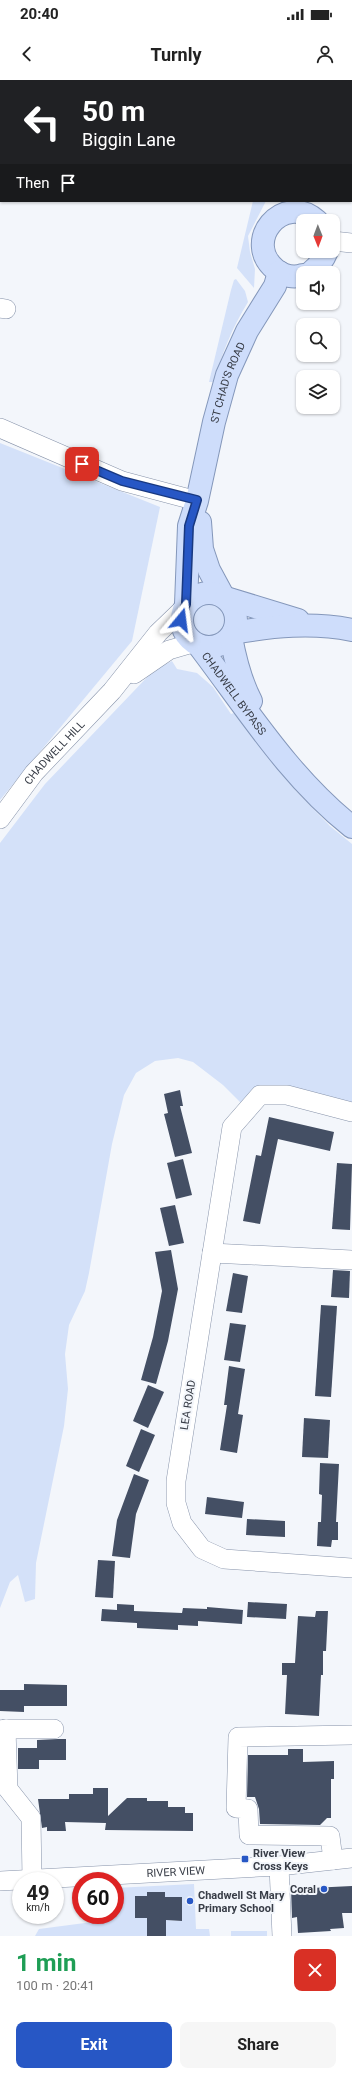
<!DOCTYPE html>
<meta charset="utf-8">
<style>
:root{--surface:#fff;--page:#f6f6f6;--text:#222;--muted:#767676;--accent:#2757c5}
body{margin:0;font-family:Roboto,sans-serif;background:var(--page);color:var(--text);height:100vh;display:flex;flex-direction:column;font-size:15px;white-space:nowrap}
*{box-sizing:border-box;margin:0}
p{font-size:13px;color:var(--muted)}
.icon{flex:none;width:22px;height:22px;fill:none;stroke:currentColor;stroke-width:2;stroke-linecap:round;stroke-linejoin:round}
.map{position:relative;height:1856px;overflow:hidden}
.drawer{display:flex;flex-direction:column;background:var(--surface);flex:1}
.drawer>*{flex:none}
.top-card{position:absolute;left:0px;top:0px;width:352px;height:122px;box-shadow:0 1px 3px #0004;background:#202124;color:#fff;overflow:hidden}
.needle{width:26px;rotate:179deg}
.tools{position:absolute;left:296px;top:134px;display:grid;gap:8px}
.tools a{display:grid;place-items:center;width:44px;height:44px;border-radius:8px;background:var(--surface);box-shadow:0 1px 3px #0004;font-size:20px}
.speed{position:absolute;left:12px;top:1792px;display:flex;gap:8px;font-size:20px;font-weight:700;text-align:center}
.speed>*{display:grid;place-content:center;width:52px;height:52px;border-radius:50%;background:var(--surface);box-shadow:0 1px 3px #0004;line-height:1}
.speed small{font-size:10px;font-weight:400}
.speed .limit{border:6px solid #d22;background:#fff;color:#111}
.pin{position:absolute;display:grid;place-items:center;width:34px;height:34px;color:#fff;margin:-17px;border-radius:8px;box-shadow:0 2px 6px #0006}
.me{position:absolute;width:44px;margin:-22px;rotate:16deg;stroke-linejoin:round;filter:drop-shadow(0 0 3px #0008)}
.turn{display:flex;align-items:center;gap:14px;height:84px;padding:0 16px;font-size:18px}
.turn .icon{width:52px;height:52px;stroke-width:2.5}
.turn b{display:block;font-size:28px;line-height:34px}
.then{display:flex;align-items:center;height:38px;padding:0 16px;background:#0003;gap:8px;font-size:15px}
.round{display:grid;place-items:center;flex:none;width:42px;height:42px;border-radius:8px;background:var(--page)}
.head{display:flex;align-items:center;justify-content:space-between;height:68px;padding:0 16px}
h1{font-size:24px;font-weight:700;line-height:30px;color:#1e9e55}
.cta{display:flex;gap:8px;margin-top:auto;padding:8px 16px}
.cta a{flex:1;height:46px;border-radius:8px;background:var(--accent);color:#fff;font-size:16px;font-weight:700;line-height:46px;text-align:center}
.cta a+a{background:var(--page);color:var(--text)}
.status{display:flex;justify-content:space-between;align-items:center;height:28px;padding:0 20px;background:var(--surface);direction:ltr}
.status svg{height:11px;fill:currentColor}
header{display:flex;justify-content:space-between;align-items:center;height:52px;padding:0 16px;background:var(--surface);font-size:18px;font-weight:700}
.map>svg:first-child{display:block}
.green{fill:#d4e1f9}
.building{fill:#444f64}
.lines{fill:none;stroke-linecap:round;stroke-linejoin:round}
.minor-casing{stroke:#8793aa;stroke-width:20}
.major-casing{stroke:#8497ba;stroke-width:24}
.minor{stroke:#fff;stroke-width:19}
.major{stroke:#ceddfb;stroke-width:22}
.route-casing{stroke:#193980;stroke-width:10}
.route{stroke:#2757c5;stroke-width:7}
.poi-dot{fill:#2757c5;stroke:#f3f6fb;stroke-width:1.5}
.labels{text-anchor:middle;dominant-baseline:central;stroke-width:4;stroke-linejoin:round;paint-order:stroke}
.street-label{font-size:11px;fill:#383d47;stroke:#f3f6fb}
.poi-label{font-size:11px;font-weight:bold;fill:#383d47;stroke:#f3f6fb;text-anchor:start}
</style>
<div class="status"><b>20:40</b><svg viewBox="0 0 49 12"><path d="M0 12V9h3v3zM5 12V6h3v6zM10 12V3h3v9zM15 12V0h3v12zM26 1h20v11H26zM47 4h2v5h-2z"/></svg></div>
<header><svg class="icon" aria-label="back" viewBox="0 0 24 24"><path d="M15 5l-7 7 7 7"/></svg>Turnly<svg class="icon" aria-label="person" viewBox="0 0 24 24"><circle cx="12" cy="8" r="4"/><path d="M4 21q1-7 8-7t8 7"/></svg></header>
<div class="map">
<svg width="352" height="1856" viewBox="0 0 352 1856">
<rect width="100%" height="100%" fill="#f3f6fb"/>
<g class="green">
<path d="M253,121H266L248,156L250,172L255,189L254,208L237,188Z"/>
<path d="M236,199L245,211L248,222C232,248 222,273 214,302H209L231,210L234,200Z"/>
<path d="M0,363L160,427L132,561L0,720Z"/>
<circle cx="209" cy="540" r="16"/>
<path d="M172,581L177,589L197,593L213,607L231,634L240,631L295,710L330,746L352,764V1032L287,1015L247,1029L223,1005L193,982L178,978L155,981L136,993L124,1015L112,1064L89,1193L85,1211L69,1245L65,1274L68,1309L64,1346L36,1483L35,1519L25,1522L18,1495L10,1502L0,1528V763L45,704L154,590Z"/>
<path d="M194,1804L196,1849H209L210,1856H166V1840L182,1841L165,1817V1812H148L147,1816H135V1838H147V1856H35L39,1849L100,1841L106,1835H115V1808Z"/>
<rect x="231" y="1851" width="36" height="5"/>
</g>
<g class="building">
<path d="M180,1010L183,1026H180L192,1073L175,1077L164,1034L168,1033L164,1014Z"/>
<path d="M269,1037L334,1052L330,1071L278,1059L260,1144L243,1141L256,1075L261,1076Z"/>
<path d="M183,1079L192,1115L176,1119L167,1083Z"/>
<path d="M337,1083L352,1084L350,1150L332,1149Z"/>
<path d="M175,1125L184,1163L169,1166L160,1128Z"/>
<path d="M171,1170L178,1209L168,1261L156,1304L141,1300L153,1257L162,1211L155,1172Z"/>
<path d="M333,1190L350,1191L349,1218L331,1217Z"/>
<path d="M233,1193L248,1196L242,1233L226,1231Z"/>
<path d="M321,1225L337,1226L331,1317L315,1316Z"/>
<path d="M230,1243L246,1245L240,1282L224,1280Z"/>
<path d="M229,1286L245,1289L238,1334L243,1335L237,1373L220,1370L227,1325H224Z"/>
<path d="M148,1305L164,1312L148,1348L133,1341Z"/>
<path d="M304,1338L330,1340L328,1378L302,1377Z"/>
<path d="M141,1349L155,1355L139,1392L126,1386Z"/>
<path d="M320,1383L339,1384L336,1442H338V1460H332L331,1467L317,1466L318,1442H321L322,1415L319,1414Z"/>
<path d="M134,1394L149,1400L136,1434L130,1478L112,1476L117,1440Z"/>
<path d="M207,1417L244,1422L242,1438L205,1434Z"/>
<path d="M247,1439L285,1441V1457L246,1455Z"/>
<path d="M98,1480L115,1481L113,1518L95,1517Z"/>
<path d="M248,1522L287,1524L286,1539L247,1537Z"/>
<path d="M117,1524L134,1525V1531L182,1533L183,1528L207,1529V1527L243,1530L242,1544L198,1541V1546L178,1545V1550L137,1548V1543L101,1541L102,1529L117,1530Z"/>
<path d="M316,1531H328L326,1571H323V1595H321L319,1636L285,1634L287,1595H282V1583H295L298,1536L315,1537Z"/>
<path d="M24,1604L67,1605V1626H24V1632L0,1631V1610H24Z"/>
<path d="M58,1659H66V1680H39V1689H18V1668H37V1660Z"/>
<path d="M288,1669H303V1682L334,1681V1699H331V1738H327L320,1745L260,1744L259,1729L255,1717H247L248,1675H288Z"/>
<path d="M93,1708H108V1736L127,1718H147V1721H168V1727H185V1733H193V1751L105,1750L106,1743L65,1742L66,1751H47V1747L42,1748L38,1719H69V1714H93Z"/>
<path d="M352,1806V1833H342L344,1848L330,1849L331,1851L298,1853L297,1837L292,1838L291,1809Z"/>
<path d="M147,1812H165V1817H182V1841L166,1840V1856H147V1838H135V1816H147Z"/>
</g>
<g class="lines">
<defs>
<g id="minor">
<path d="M333,161L352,163"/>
<path d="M0,228L6,229"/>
<path d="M0,348L122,401L197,421"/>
<path d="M134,594L169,570L193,563"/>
<path id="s1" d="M0,739L34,693L112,611L158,553L183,529"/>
<path d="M352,1032L287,1015H260L232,1047L176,1401V1423L182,1443L202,1469L224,1479L352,1488"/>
<path d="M212,1173L352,1180"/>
<path d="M6,1649H54"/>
<path d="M0,1650L6,1649L8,1709L31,1738L32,1799"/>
<path d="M333,1780L330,1756L249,1755L248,1729L236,1728L238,1657L352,1655"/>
<path d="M279,1786L282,1856"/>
<path id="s2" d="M0,1801L279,1786L352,1778"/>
</g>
<g id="major">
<path d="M296,1L297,0"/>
<path d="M310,193C318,187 323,181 327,171"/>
<path d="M303,195C294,198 284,196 276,190C241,162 283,111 317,141"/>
<path d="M200,442L202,469L209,490L223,516"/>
<circle cx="209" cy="540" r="27"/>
<path d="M226,518L298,540"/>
<path id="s3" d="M186,524L189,446L197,421L214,342L227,295L247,251L275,206L279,192"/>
<path d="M233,553C273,546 312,542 352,550"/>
<path d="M231,557C235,579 240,600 251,621"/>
<path id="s4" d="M199,566C247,629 289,697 352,747"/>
</g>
</defs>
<use href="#minor" class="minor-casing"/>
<use href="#major" class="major-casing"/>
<use href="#minor" class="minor"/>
<use href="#major" class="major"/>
</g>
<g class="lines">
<defs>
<path id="route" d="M82,384L122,401L197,420L189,446L186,524L181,540"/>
</defs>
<use href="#route" class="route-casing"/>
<use href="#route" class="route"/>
</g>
<g class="poi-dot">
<rect x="241" y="1775" width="8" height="8" rx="2"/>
<circle cx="324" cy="1809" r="4"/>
<circle cx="190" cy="1821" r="4"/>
</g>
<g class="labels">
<g class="street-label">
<text stroke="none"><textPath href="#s3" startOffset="227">ST CHAD'S ROAD</textPath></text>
<text stroke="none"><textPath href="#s4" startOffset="59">CHADWELL BYPASS</textPath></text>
<text stroke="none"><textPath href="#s1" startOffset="86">CHADWELL HILL</textPath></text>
<text transform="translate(188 1325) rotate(-81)">LEA ROAD</text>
<text stroke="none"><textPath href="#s2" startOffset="176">RIVER VIEW</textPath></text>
</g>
<g class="poi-label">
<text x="253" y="1773">River View<tspan x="253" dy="13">Cross Keys</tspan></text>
<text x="316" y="1809" text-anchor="end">Coral</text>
<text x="198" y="1815">Chadwell St Mary<tspan x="198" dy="13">Primary School</tspan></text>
</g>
</g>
</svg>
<div class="tools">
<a><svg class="needle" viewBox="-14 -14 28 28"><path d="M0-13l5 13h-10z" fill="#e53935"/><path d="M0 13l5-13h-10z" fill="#767676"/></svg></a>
<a><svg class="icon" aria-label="sound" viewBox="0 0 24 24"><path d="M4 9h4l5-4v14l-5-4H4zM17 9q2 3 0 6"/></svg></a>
<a><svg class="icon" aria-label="search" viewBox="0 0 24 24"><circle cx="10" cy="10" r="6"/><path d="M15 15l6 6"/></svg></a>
<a><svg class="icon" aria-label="layers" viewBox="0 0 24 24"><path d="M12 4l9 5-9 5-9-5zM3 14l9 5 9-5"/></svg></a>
</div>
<div class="speed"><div>49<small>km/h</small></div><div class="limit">60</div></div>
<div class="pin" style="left:82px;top:384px;background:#d93025"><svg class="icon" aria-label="arrive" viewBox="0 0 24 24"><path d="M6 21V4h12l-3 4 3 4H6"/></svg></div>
<svg class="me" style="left:181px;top:540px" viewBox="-20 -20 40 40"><path d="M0-17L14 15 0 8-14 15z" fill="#2757c5" stroke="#fff" stroke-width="4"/></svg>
<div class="top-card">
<div class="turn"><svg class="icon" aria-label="left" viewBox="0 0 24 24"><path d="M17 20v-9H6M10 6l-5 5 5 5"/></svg><div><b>50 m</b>Biggin Lane</div></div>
<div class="then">Then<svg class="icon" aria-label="arrive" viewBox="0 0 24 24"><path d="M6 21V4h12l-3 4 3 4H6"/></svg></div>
</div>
</div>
<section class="drawer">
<div class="head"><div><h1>1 min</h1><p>100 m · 20:41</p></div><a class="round" style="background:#d93025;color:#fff"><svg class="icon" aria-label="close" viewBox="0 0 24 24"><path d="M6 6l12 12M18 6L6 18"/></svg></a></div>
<div class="cta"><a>Exit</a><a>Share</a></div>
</section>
